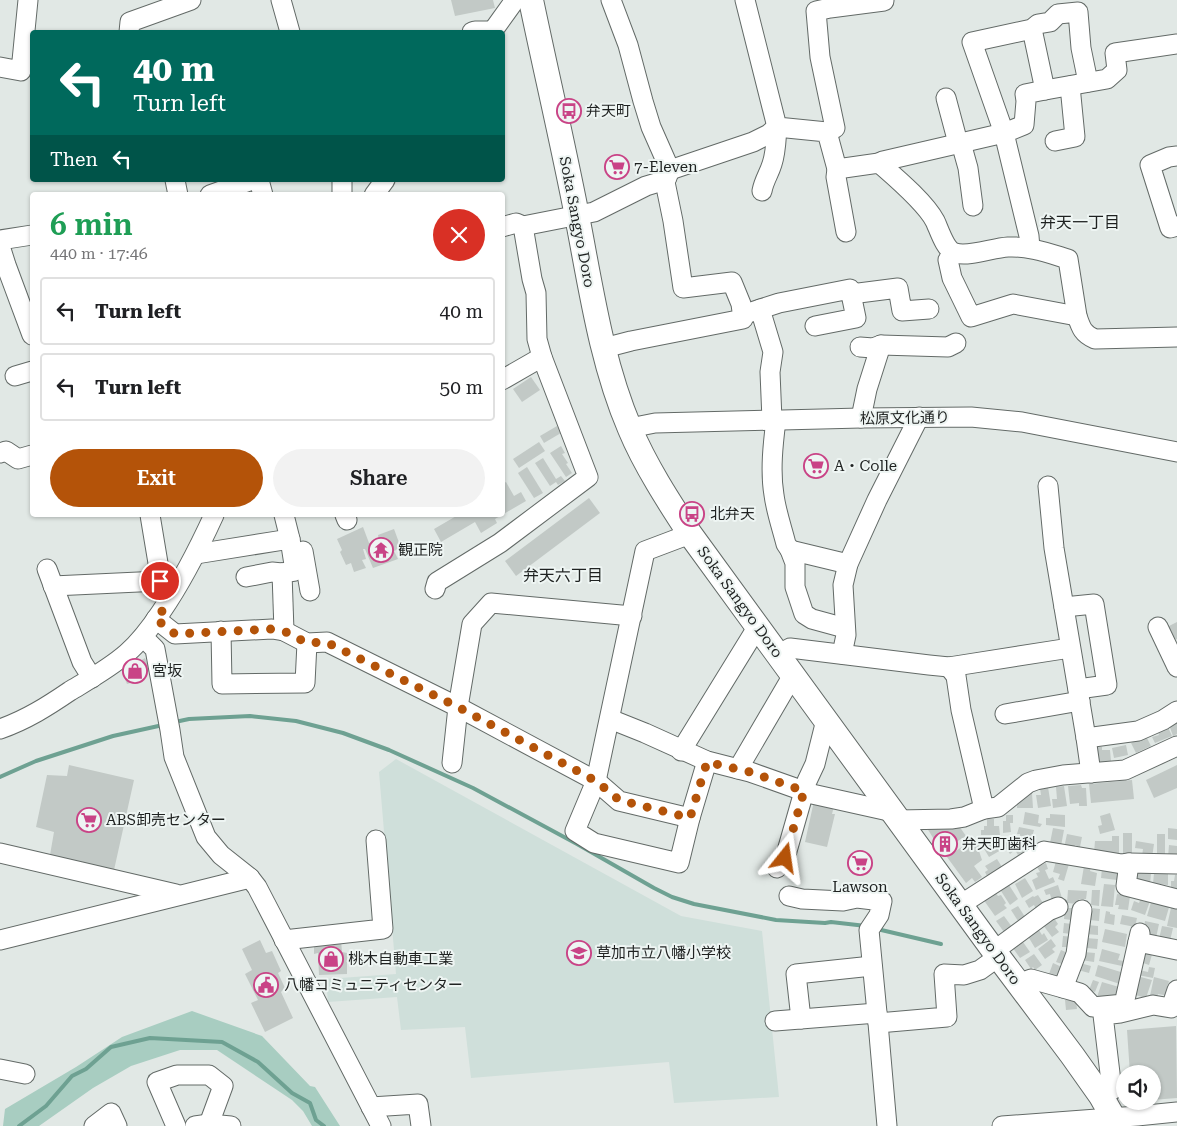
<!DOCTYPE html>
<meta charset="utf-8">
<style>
:root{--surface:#fff;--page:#f2f2f2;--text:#202124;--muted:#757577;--line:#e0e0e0;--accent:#b45309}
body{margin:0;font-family:"Roboto Serif","Noto Sans JP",serif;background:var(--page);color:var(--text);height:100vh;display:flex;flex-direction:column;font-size:19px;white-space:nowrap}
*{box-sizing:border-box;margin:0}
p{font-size:16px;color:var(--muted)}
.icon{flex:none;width:28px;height:28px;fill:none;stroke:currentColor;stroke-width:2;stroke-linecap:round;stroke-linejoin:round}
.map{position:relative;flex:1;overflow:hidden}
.side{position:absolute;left:30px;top:192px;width:475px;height:325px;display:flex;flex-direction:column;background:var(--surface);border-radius:5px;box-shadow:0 1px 4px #0004}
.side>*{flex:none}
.hud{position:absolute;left:30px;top:30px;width:475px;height:152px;border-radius:5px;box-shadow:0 1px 4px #0004;background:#00695c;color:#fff;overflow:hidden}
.tools{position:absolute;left:1116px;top:1065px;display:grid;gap:10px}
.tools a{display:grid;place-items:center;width:45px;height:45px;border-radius:50%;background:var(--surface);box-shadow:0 1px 4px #0004;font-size:25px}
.pin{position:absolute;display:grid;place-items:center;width:42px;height:42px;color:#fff;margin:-21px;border:2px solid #fff;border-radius:50%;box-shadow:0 1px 5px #0007}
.me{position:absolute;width:55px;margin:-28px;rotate:15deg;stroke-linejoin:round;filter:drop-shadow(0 0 4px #0008)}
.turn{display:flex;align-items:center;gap:18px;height:105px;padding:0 20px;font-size:22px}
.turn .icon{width:65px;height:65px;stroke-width:2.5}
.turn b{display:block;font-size:35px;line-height:42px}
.then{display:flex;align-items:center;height:48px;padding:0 20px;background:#0003;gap:10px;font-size:19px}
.round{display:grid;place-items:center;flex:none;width:52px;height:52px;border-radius:26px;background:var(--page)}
.headline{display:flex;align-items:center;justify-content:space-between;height:85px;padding:0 20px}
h1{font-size:30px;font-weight:600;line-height:38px;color:#1e9e55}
.cta{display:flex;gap:10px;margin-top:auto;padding:10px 20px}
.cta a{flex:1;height:58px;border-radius:30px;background:var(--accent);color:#fff;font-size:20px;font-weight:600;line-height:58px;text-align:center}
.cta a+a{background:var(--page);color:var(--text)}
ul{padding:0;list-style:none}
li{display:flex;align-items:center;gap:15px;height:68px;margin:0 10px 8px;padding:0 10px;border:2px solid var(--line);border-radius:5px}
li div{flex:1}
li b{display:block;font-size:19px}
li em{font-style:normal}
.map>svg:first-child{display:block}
.built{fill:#cfdfda}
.green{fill:#a8cdc1}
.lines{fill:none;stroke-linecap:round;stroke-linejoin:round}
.stream{stroke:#6ea192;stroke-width:4}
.building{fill:#c2c9c6}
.minor-casing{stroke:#636a67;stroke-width:21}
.major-casing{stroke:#636a67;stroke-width:26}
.minor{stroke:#fff;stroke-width:19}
.major{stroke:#fff;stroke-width:24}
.route{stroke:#b45309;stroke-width:9;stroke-dasharray:0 16.2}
.labels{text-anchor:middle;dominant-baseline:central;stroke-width:4;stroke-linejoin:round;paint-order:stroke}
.poi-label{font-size:15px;fill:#1f2221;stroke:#eef5f3;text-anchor:start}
.street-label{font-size:15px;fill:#1f2221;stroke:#eef5f3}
.neighbourhood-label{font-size:16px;fill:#1f2221;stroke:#eef5f3}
</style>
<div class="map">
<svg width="1177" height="1126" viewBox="0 0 1177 1126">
<rect width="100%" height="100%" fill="#e1e8e5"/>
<path class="built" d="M396,759L681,916L762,931L779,1097L674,1103L669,1062L471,1078L465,1027L401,1030L397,997L328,1002L326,979L396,974L379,772Z"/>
<path class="green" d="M192,1011L262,1036L310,1086L315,1087L340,1126H312L303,1111L292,1100L217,1050H180L131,1066L93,1088L39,1126H3L5,1109L76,1067L122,1037Z"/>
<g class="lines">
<g class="stream">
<path d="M175,722L189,719L250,716L296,721L343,733L389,750L473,788L577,844L654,888L672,897L694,904L776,920L825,923L831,922L866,926"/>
<path d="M0,777L36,761L113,736L163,725"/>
<path d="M877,929L941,944"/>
<path d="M19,1126L46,1106L72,1076L86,1069L111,1047L150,1038L222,1042L258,1062L292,1093L310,1103L316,1120L324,1126"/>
</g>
</g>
<g class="building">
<path d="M451,0H493L495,8L455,16Z"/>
<path d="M531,377L540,390L522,402L513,389Z"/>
<path d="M557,426L561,433L544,443L540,436Z"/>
<path d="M539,442L545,451L519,468L513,459Z"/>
<path d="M561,446L565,453L562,454L568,463L566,464L572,473L566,477L550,453Z"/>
<path d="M543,458L556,479L561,476L565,481L558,485L556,482L550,486L535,463Z"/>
<path d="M527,467L543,493L534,498L518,473Z"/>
<path d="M506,482L514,496L521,492L526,501L495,519L497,523L481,533L475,522L441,542L434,529L458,515H502V484Z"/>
<path d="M589,498L600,513L516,576L505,561Z"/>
<path d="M363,527L369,543L379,540L378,535L394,529L401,548L394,551L398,559L373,568L365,549H363L366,559L362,560L366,568L354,572L351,563L346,565L340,552L342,550L337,539Z"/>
<path d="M1177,622V639L1172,641L1165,628Z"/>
<path d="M145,658L150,671L136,676L137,681L127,684L122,672Z"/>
<path d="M1177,719V734L1173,736L1168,722Z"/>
<path d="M1167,725L1172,736L1155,743L1152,737L1159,735L1157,729Z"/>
<path d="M1146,736L1151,746L1136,753L1131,743Z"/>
<path d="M1126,745L1128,755L1114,758L1112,748Z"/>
<path d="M1097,747H1102V750H1110L1111,761L1098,762Z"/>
<path d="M69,765L134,780L114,870L50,855L54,832L36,827L47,775L67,776Z"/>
<path d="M1177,765V788L1154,798L1146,780Z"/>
<path d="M1132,780L1134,799L1091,803L1089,784Z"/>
<path d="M1081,785L1082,788H1086L1087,806H1079V803L1070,804L1068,786Z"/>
<path d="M1064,786L1067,806L1053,808L1052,799H1057L1056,787Z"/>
<path d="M1048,787L1051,806L1038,808L1036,795H1041L1040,788Z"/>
<path d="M1028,793H1032L1033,808H1017V802H1021V799H1024V796H1028Z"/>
<path d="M814,801L834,806L832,814H835L827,847L805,842Z"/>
<path d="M1025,812L1039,815L1038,823L1042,824L1040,827L1023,824Z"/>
<path d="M1110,813L1115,830L1100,834L1098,826L1102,825L1100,816Z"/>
<path d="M1050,814L1065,815V827L1046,825V818H1050Z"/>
<path d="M1006,815H1013V823H1010L1011,832L1003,833V821H1006Z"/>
<path d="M987,819H994V826H999L1000,835H981V830H984V826H987Z"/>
<path d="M959,826L966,836L941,851L927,828Z"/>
<path d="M1019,827L1034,830L1031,841L1020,838V834H1017Z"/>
<path d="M1053,828L1064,830L1061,846L1050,843Z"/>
<path d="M1168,828L1177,829V840L1168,839Z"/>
<rect x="1123" y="833" width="9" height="21"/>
<path d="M1067,834L1082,837L1080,847L1075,845L1074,849L1064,848Z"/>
<rect x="1157" y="834" width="8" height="23"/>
<path d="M1112,836H1119V854L1094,853L1095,841H1112Z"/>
<path d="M1013,837L1023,852L1018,855L1015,850L1010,854L1003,844Z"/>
<path d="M975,838L980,844L978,848L982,860L974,866L982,877L975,882L972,878L966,883L947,857Z"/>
<path d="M997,839L1000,844L998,845L1001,850L989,857L983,847Z"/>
<path d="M1136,841L1154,844L1152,858L1142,856L1143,849L1135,848Z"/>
<path d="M1169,845L1177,846V858L1168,857Z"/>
<path d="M997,859L1002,867L987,876L985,872L988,870L985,866Z"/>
<path d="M1056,861L1069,864L1064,881L1058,879L1060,874L1053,872Z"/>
<path d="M1046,863L1048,869L1045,870L1049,879L1053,877L1055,882L1036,890L1032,880L1038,877L1036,873L1040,872L1037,867Z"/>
<path d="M1084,866L1091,867L1090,871L1097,873L1095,886L1081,884Z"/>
<path d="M1102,868L1118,870L1117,880L1101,878Z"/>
<path d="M1136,871L1151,874L1150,884L1135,879Z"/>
<path d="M1154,873L1168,874V885L1153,884Z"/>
<path d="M1175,875H1177V891L1171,890V881H1174Z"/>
<path d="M1025,878L1033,891L1022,898L1015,884Z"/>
<path d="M1104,884L1115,885L1113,907L1101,906Z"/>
<path d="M1009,885L1018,899L1010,905L1001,891Z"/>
<path d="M1058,885L1062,898L1052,901L1050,894L1046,895L1044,890Z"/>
<path d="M1068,890L1087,891L1086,899H1079L1078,904L1067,903Z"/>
<path d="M1092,890H1100L1099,906L1091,905Z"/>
<path d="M994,891L998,896L1001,895L1006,903L1004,905L1007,908L995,916L983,899Z"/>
<path d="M1117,894L1130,896L1128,910L1118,909L1119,905H1115Z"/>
<path d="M1038,895L1043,903L1040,905L1042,908L1037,911L1034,905L1029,908L1025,901L1033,896L1034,897Z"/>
<path d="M1141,898L1150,901L1145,915L1131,910L1134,901L1139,903Z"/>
<path d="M1152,899L1160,901L1159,904L1165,906L1166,902L1170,904L1165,921L1147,916Z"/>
<path d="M1172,903L1177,904V928L1167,926Z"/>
<path d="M1018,906L1027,920L1020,924L1011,910Z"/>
<path d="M1065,908H1075L1074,913H1071V920L1064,919Z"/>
<path d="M1091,908L1100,909L1099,921L1090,920Z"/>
<path d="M1106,911L1110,912V914L1115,915L1114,925L1104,923Z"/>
<path d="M1052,915L1058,924L1055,927L1059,932L1052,937L1043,925Z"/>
<path d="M1122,915L1137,918L1135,927L1120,924Z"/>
<path d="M1004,916L1012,927L1004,932L996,921Z"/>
<path d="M1145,921L1159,924L1156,938L1146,936L1148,928L1144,927Z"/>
<path d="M1064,923L1072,924L1071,934L1063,933Z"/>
<path d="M1087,925L1098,926V935L1086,934Z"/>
<path d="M1162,926L1173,928L1170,941L1159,939Z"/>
<path d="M1037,927L1042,935L1044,933L1048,940L1035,948L1026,933Z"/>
<path d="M1105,929L1127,934L1125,947L1102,942Z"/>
<path d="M1063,936L1074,937L1073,947H1062Z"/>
<path d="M1086,938L1098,939L1097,949L1087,948V943L1085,942Z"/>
<path d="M1018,939L1021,943L1023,942L1030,952L1020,958L1010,944Z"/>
<path d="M1051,939L1056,946L1052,949L1055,952L1045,959L1038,949Z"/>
<path d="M260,940L266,953L272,951L281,971L278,973L285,988L281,992L293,1018L265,1032L251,1003L258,1000L245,974L252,970L242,949Z"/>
<path d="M341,940L342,952L347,953V974L319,975L318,953L314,954V944Z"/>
<path d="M1102,949L1120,954L1118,960L1124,961L1122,966L1099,961Z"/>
<path d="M1144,949L1153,951L1149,965L1140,962Z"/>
<path d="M1061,950L1070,954L1065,965L1056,962Z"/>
<path d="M1084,952L1095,953L1094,962L1081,960Z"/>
<path d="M1034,954L1042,965L1035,970L1033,967L1031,969L1025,960Z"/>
<path d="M1053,963L1064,968L1060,978L1049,974Z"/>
<path d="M1080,963L1091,966L1089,973L1078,970Z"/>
<path d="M1098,965L1124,973L1120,984L1095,976Z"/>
<path d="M1149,967L1155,968L1153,978L1138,975L1139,970L1148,972Z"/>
<path d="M1137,976L1152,980L1146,998L1132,994Z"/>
<path d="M1154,977L1169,981L1166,991L1170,992L1169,996L1158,994L1157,997L1150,996Z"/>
<path d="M1093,980L1099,982L1095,992L1089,990Z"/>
<path d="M1102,982L1119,987L1116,999L1097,997Z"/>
<path d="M1076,999L1077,1009L1066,1010L1065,1000Z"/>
<path d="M1176,1026L1177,1098L1152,1100V1074H1130L1127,1030Z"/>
</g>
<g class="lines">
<defs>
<g id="minor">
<path d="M281,0L290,32"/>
<path d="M745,0L777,127L827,132L837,169L836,177L846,232"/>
<path d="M1032,29L1045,90"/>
<path d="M129,32L130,22L191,0"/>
<path d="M472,32L475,31H493"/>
<path d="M492,32L515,0"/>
<path d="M0,67L21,71L28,0"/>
<path d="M946,98L958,143"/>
<path d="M827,132L835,128L820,57L816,11L830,8L884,1V0"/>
<path d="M1055,141L1075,137L1070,86"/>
<path d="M961,143L968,168L973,206"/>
<path d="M1177,156L1169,157L1150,165L1170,228L1177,226"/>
<path d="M879,163L883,161L1004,133L1024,125L1026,101L1025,94L1045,90L1107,79L1117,70L1115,53L1177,44"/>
<path d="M837,169L879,163C895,177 925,202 935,221C939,229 945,250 955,253C970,257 992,248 1008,247C1029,246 1048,253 1068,259L1077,316C1081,328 1083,334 1095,339L1177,337"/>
<path d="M670,170L753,142L769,134L777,127"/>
<path d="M175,180L178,195"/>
<path d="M259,180L263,195"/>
<path d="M762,191C764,180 769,174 772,164C776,152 776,140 777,127"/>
<path d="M210,195L252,180"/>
<path d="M342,195V180"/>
<path d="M374,195L385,180"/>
<path d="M523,226L594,212L646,186L666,180"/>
<path d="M0,240L32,235"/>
<path d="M0,246L6,265L32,335"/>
<path d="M1030,248L1029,236L1004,133L972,42L1032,29L1038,24L1050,22L1058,14L1078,12L1081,48L1088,82"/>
<path d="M954,253L948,260L952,278L971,317L1013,304L1077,316"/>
<path d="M851,294L898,288L902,311L929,309"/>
<path d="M760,309L773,352L770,372L772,420"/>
<path d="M742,315L779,303L850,289L856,318L815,326"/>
<path d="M860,347L873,348L881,345L948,347L956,343"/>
<path d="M604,348L631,341L743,319L741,304L732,282L683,288L673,221L665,182L670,170L651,127L643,101L628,45L611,0"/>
<path d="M15,376L32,371"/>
<path d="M502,380L542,357"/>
<path d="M861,418L867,389L881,345"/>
<path d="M776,420C773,444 770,471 774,495C776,511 782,528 786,544L790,550L795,563V587L804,614L812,619L845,628"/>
<path d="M630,431L640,426L655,423L861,418L971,417L1022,422L1177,452"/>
<path d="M0,453L6,451L18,459L32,455"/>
<path d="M1048,486L1054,548L1086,738L1091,773"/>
<path d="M150,515L163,593"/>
<path d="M345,515L347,520"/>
<path d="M690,534L645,551L596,781L575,831L594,843L679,863L690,818L707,761"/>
<path d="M790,550L848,564"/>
<path d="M303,551L310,591"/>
<path d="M196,554L290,539"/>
<path d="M47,569L82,662L92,678"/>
<path d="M282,573L284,631"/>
<path d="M246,577L272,572L282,573L295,571L290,539L284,515"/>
<path d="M53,586L160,581"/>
<path d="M435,589L437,582L500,543L588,477L542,357L537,339L536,293L532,279L523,226L516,223L502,227"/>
<path d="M1064,607L1094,604L1107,685L1078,689"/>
<path d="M156,619L175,634L272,629L284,631L307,643L327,642L458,707L596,781L619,801L690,818"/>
<path d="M1158,627L1177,667"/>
<path d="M221,631L222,684L305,683L307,643"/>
<path d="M143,637L155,649L170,730L174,757L206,837L221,855L250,878L257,887L381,1126"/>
<path d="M842,654L846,635L843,585L848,564L877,500L919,417"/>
<path d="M778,655L790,648L929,665L949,667L1070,648"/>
<path d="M949,667L956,676L961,710L984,809"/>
<path d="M1005,714L1080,701"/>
<path d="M610,719L645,733L707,761L750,772L812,794L893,812"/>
<path d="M0,729C26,720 48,706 70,691C90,679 110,668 127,653C141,641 151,627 161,612C183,580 198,550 214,515"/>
<path d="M1086,738L1138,731L1163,720L1177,711"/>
<path d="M681,751L758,626"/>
<path d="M452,763L458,707L472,624L491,603L632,616"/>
<path d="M738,769L793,675"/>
<path d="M898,820L951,819L964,817L984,809L998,807L1028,783L1036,780L1063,775L1125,770L1177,746"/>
<path d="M0,853L176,894"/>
<path d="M1129,863L1126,886L1177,899"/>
<path d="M777,868L785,858L807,781L815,764L826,720"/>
<path d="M789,896L802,899L843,901L857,898L882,901L879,915L869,930L878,1023L887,1126"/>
<path d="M960,905L1044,851L1122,864L1129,863L1177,864"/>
<path d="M0,940L250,878"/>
<path d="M284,940L383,929L376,840"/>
<path d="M1138,942L1177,950"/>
<path d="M994,951L1048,911L1058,907"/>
<path d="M1018,984L1031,979L1063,988L1080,993L1093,1007L1124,1004L1140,933"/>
<path d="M1063,988L1076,954L1082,910"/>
<path d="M801,1019L796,974L872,966"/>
<path d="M775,1021L877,1013"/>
<path d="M878,1023L947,1017L944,974L964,975L980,970L998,957"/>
<path d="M0,1069L25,1074"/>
<path d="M1101,1096L1112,1090L1103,1015L1120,1013L1153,1005L1171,1008L1177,990"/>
<path d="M371,1107L418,1104L421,1126"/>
<path d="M94,1126L111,1113L117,1126"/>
<path d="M176,1126L157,1082L177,1075H209L223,1086L209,1124"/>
<path d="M195,1126L209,1124L231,1126"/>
<path d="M1002,1126L1137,1116L1177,1112"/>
</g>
<path id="major" d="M531,0C546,72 563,144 577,216C591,288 601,361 630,429C645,465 669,502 690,534L994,951L1072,1055L1101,1096L1118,1126"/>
</defs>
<use href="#minor" class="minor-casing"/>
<use href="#major" class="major-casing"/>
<use href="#minor" class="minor"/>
<use href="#major" class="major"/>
</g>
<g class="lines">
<path class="route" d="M160,581L166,606L156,619L175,634L272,629L284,631L307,643L326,642L458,707L596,781L619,800L690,818L707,762L750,772L804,791L785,858"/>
</g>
<defs>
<symbol id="bus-ring" viewBox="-11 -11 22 22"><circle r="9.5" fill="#eef5f3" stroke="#c94386" stroke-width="1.5"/><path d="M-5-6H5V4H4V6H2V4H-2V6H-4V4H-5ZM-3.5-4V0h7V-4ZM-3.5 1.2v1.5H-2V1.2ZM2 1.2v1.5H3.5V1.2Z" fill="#c94386"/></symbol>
<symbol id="supermarket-ring" viewBox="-11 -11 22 22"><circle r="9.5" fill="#eef5f3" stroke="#c94386" stroke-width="1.5"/><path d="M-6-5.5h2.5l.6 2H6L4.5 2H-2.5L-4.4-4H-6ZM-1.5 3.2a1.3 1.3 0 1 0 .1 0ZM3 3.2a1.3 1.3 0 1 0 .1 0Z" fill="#c94386"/></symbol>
<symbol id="temple-ring" viewBox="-11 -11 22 22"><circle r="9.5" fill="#eef5f3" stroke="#c94386" stroke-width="1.5"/><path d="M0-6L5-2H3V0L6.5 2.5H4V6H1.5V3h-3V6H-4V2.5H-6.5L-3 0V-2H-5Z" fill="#c94386"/></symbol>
<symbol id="shop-ring" viewBox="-11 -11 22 22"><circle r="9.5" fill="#eef5f3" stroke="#c94386" stroke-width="1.5"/><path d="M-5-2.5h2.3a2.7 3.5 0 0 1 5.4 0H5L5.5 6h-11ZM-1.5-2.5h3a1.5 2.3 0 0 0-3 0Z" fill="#c94386"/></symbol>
<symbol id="building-ring" viewBox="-11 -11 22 22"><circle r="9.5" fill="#eef5f3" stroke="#c94386" stroke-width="1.5"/><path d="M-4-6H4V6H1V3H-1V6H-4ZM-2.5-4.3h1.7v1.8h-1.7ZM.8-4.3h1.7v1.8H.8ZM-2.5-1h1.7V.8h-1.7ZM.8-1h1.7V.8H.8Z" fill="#c94386"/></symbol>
<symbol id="school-ring" viewBox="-11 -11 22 22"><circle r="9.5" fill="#eef5f3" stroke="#c94386" stroke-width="1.5"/><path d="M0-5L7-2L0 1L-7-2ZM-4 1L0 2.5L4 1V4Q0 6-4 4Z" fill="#c94386"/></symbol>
<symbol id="civic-ring" viewBox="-11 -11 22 22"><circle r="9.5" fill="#eef5f3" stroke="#c94386" stroke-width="1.5"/><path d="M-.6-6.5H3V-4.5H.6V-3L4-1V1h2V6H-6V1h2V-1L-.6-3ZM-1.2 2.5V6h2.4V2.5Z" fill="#c94386"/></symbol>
</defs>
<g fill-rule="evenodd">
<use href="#bus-ring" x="555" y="97" width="28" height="28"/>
<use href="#supermarket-ring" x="603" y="153" width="28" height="28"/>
<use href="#supermarket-ring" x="802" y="452" width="28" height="28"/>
<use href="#bus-ring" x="678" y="500" width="28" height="28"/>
<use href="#temple-ring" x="367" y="536" width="28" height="28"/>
<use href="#shop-ring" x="121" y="657" width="28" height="28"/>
<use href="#supermarket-ring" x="75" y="806" width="28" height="28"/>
<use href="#building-ring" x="931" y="830" width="28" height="28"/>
<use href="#supermarket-ring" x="846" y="849" width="28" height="28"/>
<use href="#school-ring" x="565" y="939" width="28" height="28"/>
<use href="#shop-ring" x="317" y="945" width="28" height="28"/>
<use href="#civic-ring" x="252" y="971" width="28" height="28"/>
</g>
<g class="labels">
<g class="poi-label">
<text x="586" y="111">弁天町</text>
<text x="634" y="167">7-Eleven</text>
<text x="834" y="466">A・Colle</text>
<text x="710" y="514">北弁天</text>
<text x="398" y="550">観正院</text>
<text x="152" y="671">宮坂</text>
<text x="106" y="820">ABS卸売センター</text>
<text x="962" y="844">弁天町歯科</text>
<text x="860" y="887" text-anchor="middle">Lawson</text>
<text x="596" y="953">草加市立八幡小学校</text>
<text x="348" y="959">桃木自動車工業</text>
<text x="284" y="985">八幡コミュニティセンター</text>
</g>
<g class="street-label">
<text transform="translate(577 222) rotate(79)">Soka Sangyo Doro</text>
<text transform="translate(905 418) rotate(-1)">松原文化通り</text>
<text transform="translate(740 602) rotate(54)">Soka Sangyo Doro</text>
<text transform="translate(978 929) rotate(54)">Soka Sangyo Doro</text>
</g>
<g class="neighbourhood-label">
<text x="1080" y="222">弁天一丁目</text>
<text x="563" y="575">弁天六丁目</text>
</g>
</g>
</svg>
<div class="tools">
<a><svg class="icon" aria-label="sound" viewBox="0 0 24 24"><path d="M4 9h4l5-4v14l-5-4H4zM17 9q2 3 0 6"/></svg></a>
</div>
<div class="pin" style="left:160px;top:581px;background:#d93025"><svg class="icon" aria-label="arrive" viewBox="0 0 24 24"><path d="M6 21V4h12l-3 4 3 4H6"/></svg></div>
<svg class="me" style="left:785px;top:858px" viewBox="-20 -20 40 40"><path d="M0-17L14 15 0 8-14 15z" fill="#b45309" stroke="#fff" stroke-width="4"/></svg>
<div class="hud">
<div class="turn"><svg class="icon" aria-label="left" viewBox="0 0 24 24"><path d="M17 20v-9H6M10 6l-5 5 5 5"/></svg><div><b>40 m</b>Turn left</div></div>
<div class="then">Then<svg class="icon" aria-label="left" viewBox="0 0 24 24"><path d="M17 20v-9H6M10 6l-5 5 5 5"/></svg></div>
</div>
<section class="side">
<div class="headline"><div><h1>6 min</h1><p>440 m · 17:46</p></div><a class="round" style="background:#d93025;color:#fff"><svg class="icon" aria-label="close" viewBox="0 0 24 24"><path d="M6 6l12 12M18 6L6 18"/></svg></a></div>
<ul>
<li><svg class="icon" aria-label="left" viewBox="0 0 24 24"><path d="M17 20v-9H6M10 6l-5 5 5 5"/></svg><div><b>Turn left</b></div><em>40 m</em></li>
<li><svg class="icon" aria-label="left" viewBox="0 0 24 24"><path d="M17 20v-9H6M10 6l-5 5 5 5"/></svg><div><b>Turn left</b></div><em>50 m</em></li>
</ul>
<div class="cta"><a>Exit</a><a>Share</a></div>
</section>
</div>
